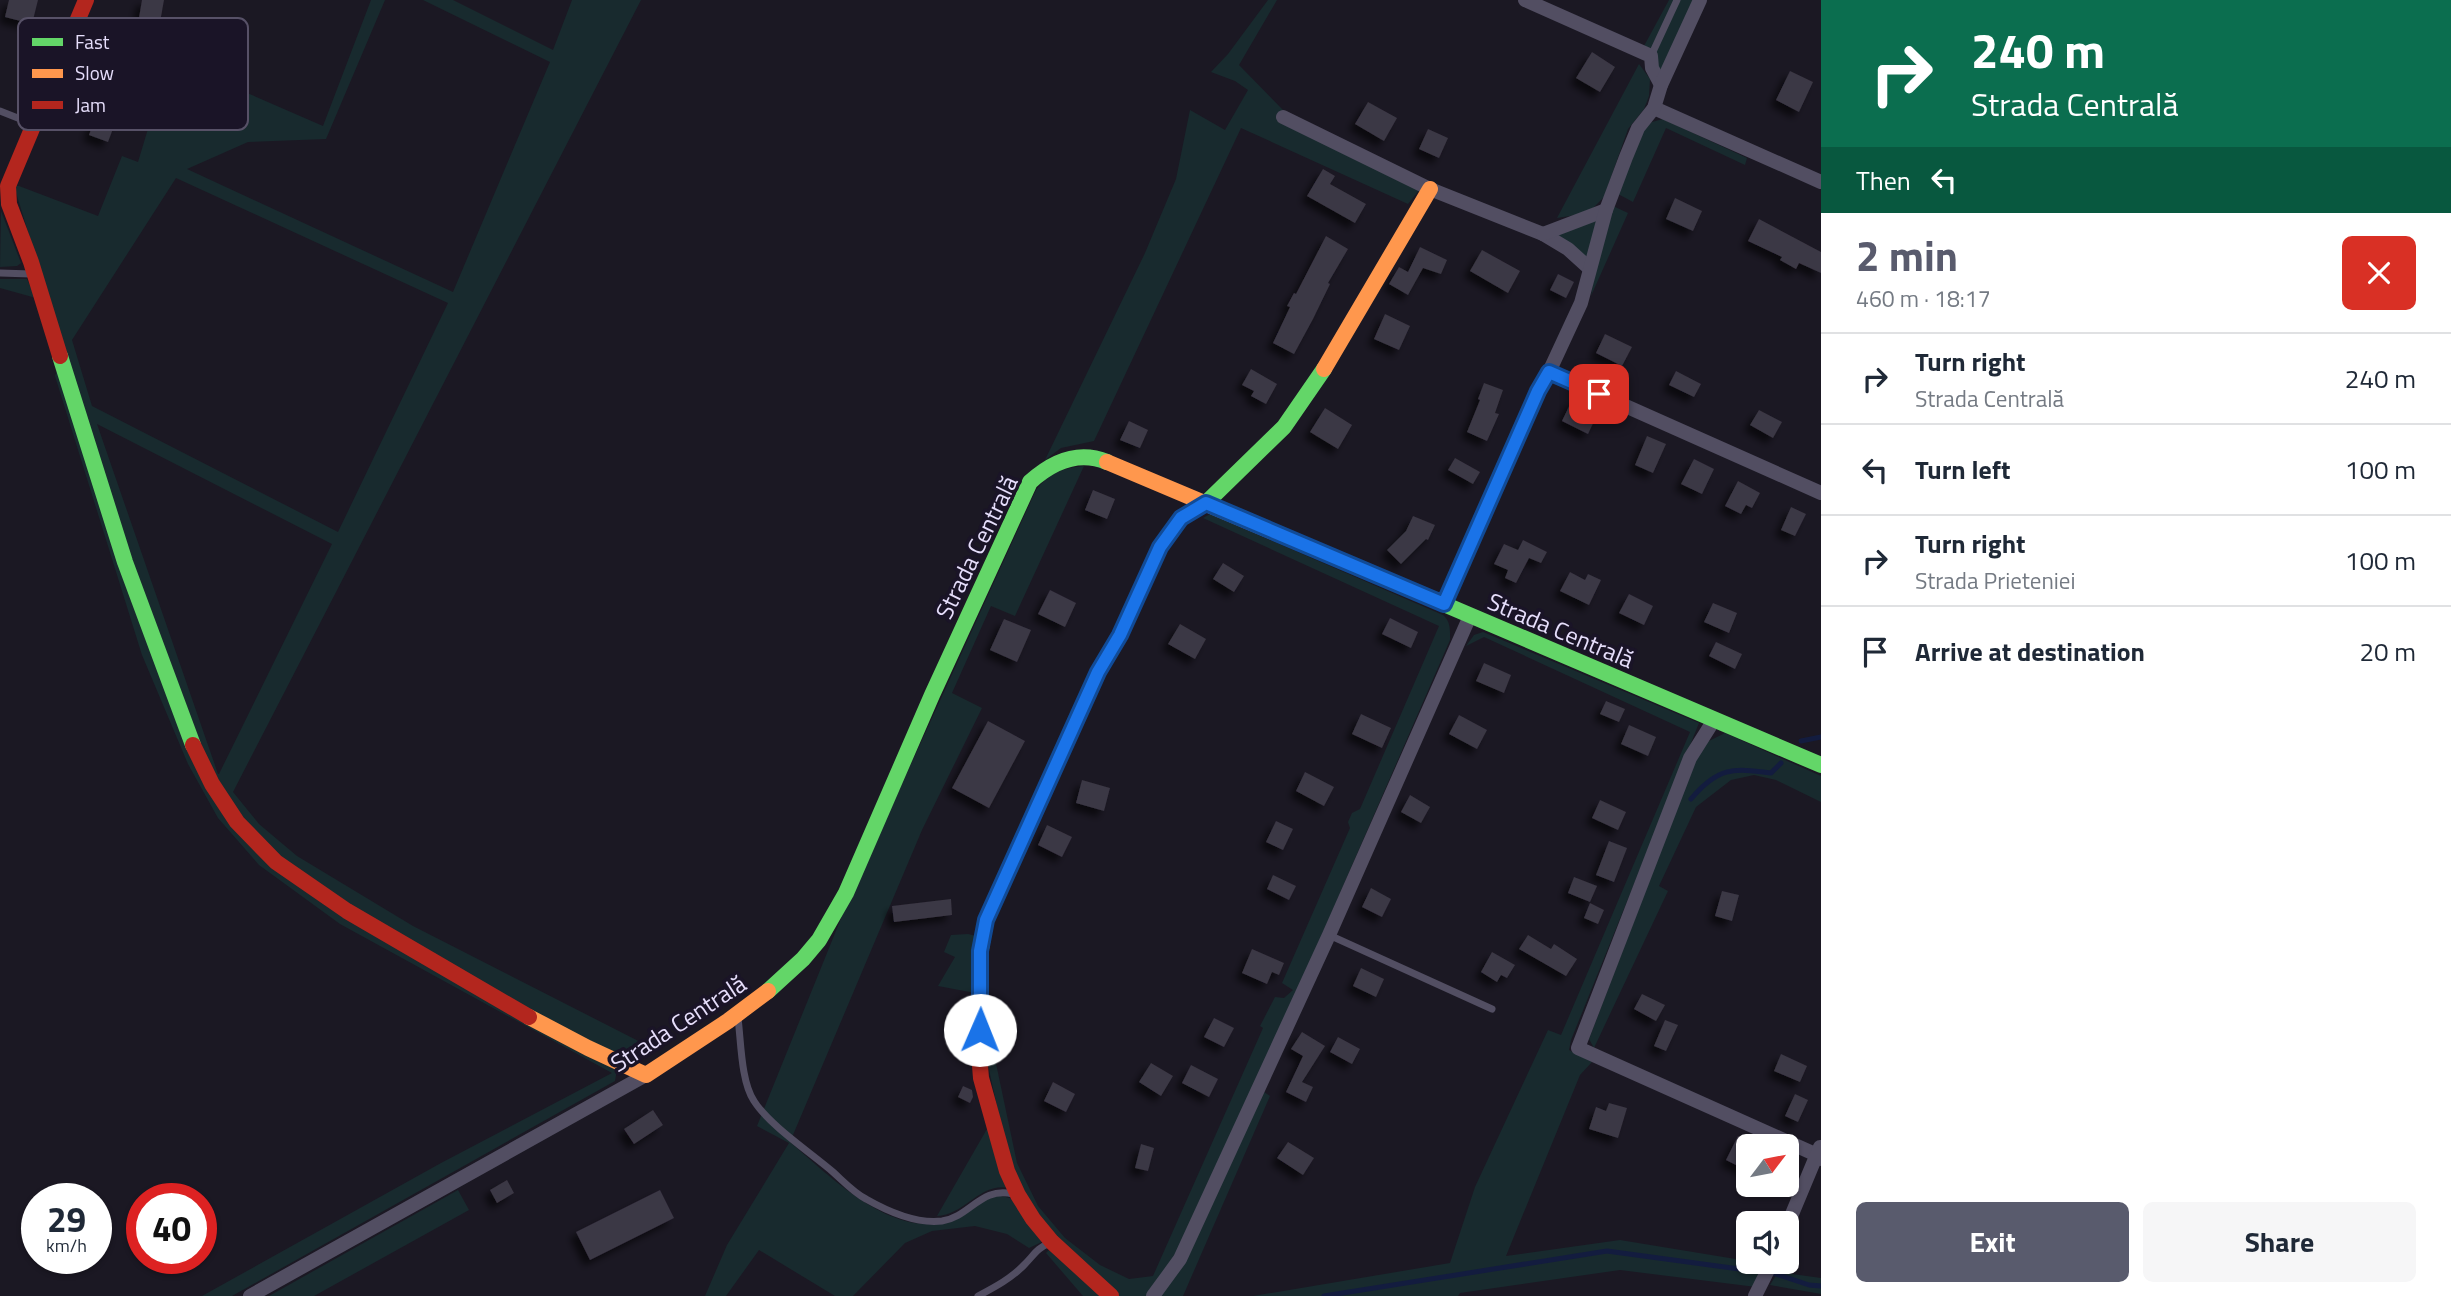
<!DOCTYPE html>
<meta charset="utf-8">
<style>
:root{--surface:#fff;--page:#f6f6f7;--text:#1f2937;--muted:#747a83;--line:#e0e1e3;--accent:#595b6d}
body{margin:0;font-family:"Titillium Web",sans-serif;background:var(--page);color:var(--text);height:100vh;display:flex;flex-direction:column;font-size:26px;white-space:nowrap}
*{box-sizing:border-box;margin:0}
p{font-size:23px;color:var(--muted)}
.icon{flex:none;width:38px;height:38px;fill:none;stroke:currentColor;stroke-width:2;stroke-linecap:round;stroke-linejoin:round}
.map{position:relative;flex:1;overflow:hidden}
.sheet{display:flex;flex-direction:column;background:var(--surface);width:630px}
.sheet>*{flex:none}
.banner{background:#0b6e4f;color:#fff;overflow:hidden}
.needle{width:46px;rotate:58deg}
.fabs{position:absolute;left:1736px;top:1134px;display:grid;gap:14px}
.fabs a{display:grid;place-items:center;width:63px;height:63px;border-radius:10px;background:var(--surface);box-shadow:0 2px 5px #0004;font-size:35px}
.speed{position:absolute;left:21px;top:1183px;display:flex;gap:14px;font-size:35px;font-weight:700;text-align:center}
.speed>*{display:grid;place-content:center;width:91px;height:91px;border-radius:50%;background:var(--surface);box-shadow:0 2px 5px #0004;line-height:1}
.speed small{font-size:18px;font-weight:400}
.speed .limit{border:10px solid #d22;background:#fff;color:#111}
.pin{position:absolute;display:grid;place-items:center;width:60px;height:60px;color:#fff;margin:-30px;border-radius:14px;box-shadow:0 4px 10px #0006}
.me{position:absolute;width:77px;margin:-38px;rotate:1deg;stroke-linejoin:round;filter:drop-shadow(0 0 5px #0008)}
.turn{display:flex;align-items:center;gap:24px;height:147px;padding:0 35px;font-size:32px}
.turn .icon{width:91px;height:91px;stroke-width:2.5}
.turn b{display:block;font-size:49px;line-height:60px}
.then{display:flex;align-items:center;height:66px;padding:0 35px;background:#0003;gap:14px;font-size:26px}
.round{display:grid;place-items:center;flex:none;width:74px;height:74px;border-radius:10px;background:var(--page)}
.head{display:flex;align-items:center;justify-content:space-between;height:119px;padding:0 35px}
h1{font-size:42px;font-weight:700;line-height:52px;color:var(--accent)}
.cta{display:flex;gap:14px;margin-top:auto;padding:14px 35px}
.cta a{flex:1;height:80px;border-radius:10px;background:var(--accent);color:#fff;font-size:28px;font-weight:700;line-height:80px;text-align:center}
.cta a+a{background:var(--page);color:var(--text)}
ul{padding:0;list-style:none}
li{display:flex;align-items:center;gap:21px;height:91px;padding:0 35px;border-top:2px solid var(--line)}
li div{flex:1}
li b{display:block;font-size:26px}
li em{font-style:normal}
main{display:flex;flex:1;min-height:0}
.map>svg:first-child{display:block}
.green{fill:#182a2e;fill-rule:evenodd}
.lines{fill:none;stroke-linecap:round;stroke-linejoin:round}
.stream{stroke:#131c3f;stroke-width:5}
.building{fill:#3b3744;filter:url(#shadow)}
.lane{stroke:#524e62;stroke-width:7}
.street{stroke:#524e62;stroke-width:14}
.fast{stroke:#63d668;stroke-width:16}
.slow{stroke:#ff974d;stroke-width:16}
.jam{stroke:#b3261e;stroke-width:16}
.route-casing{stroke:#114b97;stroke-width:18}
.route{stroke:#1a73e8;stroke-width:12}
.labels{text-anchor:middle;dominant-baseline:central;stroke-width:7;stroke-linejoin:round;paint-order:stroke}
.street-label{font-size:24px;fill:#e6defb;stroke:#1a1427}
.key{fill:#1a1427;stroke:#575167;stroke-width:2}
.key-label{font-size:19px;fill:#e6defb}
</style>
<main>
<div class="map">
<svg width="1821" height="1296" viewBox="0 0 1821 1296">
<defs>
<filter id="shadow"><feDropShadow dx="-6" dy="6" stdDeviation="3.5" flood-color="#0009"/></filter>
</defs>
<rect width="100%" height="100%" fill="#1b1823"/>
<g class="green">
<path d="M371,0H385L326,139L248,142L187,169L453,292L550,62L423,0H453L553,50L572,0H641L233,792L259,824L297,856L413,926L656,1050L633,1062L591,1045L350,907L267,847L215,782L114,512L14,186H19L98,216L122,156L138,162L169,59L323,126ZM176,178L448,303L338,532L92,406L72,340ZM97,424L332,544L219,774H218Z"/>
<path d="M1268,0H1277L1239,65L1284,111L1420,189L1408,204L1241,128L1094,441L1061,448L1045,460L1145,253L1176,179L1190,110L1225,130L1248,90L1235,81L1211,72L1228,54Z"/>
<path d="M1669,0H1696L1660,77L1644,46Z"/>
<path d="M1639,64L1650,79L1649,96L1644,109L1628,129L1604,197L1593,208L1583,214L1557,218Z"/>
<path d="M1663,119L1747,158L1745,165L1666,128L1633,202L1618,194L1644,129L1652,122Z"/>
<path d="M1613,206L1628,213L1591,296L1596,265Z"/>
<path d="M1,211L21,263L17,266L0,267Z"/>
<path d="M1599,217L1587,259L1556,234Z"/>
<path d="M0,279H27L36,298L0,288Z"/>
<path d="M58,368L175,719L255,850L617,1070L615,1081L232,1296H202L441,1163L612,1073L340,924L259,865L218,818L188,764L142,655L55,376Z"/>
<path d="M1084,466L1015,616L991,606L952,693L982,708L922,830L790,1142C832,1178 893,1241 954,1220C969,1215 981,1198 997,1196C1001,1195 1008,1198 1013,1199L1046,1240L1029,1248L1007,1234L975,1226L932,1231L905,1243L853,1296H835L759,1250L726,1296H705L727,1245L789,1143L757,1126L844,911L1036,490C1049,473 1062,468 1084,466Z"/>
<path d="M1210,514L1443,615C1451,621 1450,632 1450,640L1307,969L1178,1252L1164,1275L1146,1296H1117L1055,1240L1011,1171L983,1042L990,1035L1017,1163L1038,1206L1065,1238L1100,1265L1129,1279L1153,1276L1263,1028L1260,1026L1275,997L1284,998L1293,990L1282,983L1350,828L1348,822L1352,813L1360,809L1439,626L1203,518Z"/>
<path d="M1483,632L1699,723L1571,1040L1569,1050L1592,1062L1580,1075L1506,1256L1620,1240L1766,1264L1756,1287L1620,1270L1460,1293L1458,1296H1253L1450,1263L1475,1187L1548,1030L1561,1035L1690,732L1484,637L1466,646L1474,635Z"/>
<path d="M1725,733L1821,776V802L1776,780L1754,775L1731,780L1696,807L1659,886L1668,891L1594,1048L1589,1039L1694,763L1707,742Z"/>
<path d="M968,934L976,936L975,993L938,986L955,957L944,952L951,935Z"/>
<path d="M1264,1092L1270,1096L1183,1296H1158Z"/>
<path d="M991,1122L1009,1188C980,1182 965,1215 937,1216Z"/>
<path d="M458,1190L469,1210L314,1296H269Z"/>
<path d="M1051,1248L1104,1296H1083L1046,1253Z"/>
<path d="M1778,1272L1821,1278V1294L1770,1285Z"/>
</g>
<g class="lines">
<g class="stream">
<path d="M1801,741L1821,737"/>
<path d="M1691,799C1718,767 1732,768 1771,773L1781,763"/>
<path d="M1324,1296L1607,1251L1776,1274L1809,1285L1821,1286"/>
</g>
</g>
<g class="building">
<path d="M9,0H38L32,24L5,17Z"/>
<path d="M142,0H164L159,28L138,24Z"/>
<path d="M1592,52L1615,67L1600,92L1576,78Z"/>
<path d="M1790,71L1813,82L1799,112L1776,100Z"/>
<path d="M101,102L120,110L108,142L89,135Z"/>
<path d="M1368,102L1397,118L1384,141L1355,124Z"/>
<path d="M1428,129L1448,138L1439,158L1419,149Z"/>
<path d="M1323,169L1335,176L1330,184L1366,204L1355,223L1307,196Z"/>
<path d="M1675,198L1702,211L1693,231L1666,219Z"/>
<path d="M1759,219L1821,252V273L1799,263L1796,269L1780,260L1782,257L1748,241Z"/>
<path d="M1326,236L1348,249L1328,283L1330,284L1313,319L1294,354L1273,343L1290,307L1287,306L1294,293L1296,294Z"/>
<path d="M1420,247L1447,260L1441,274L1423,268L1408,295L1389,284L1399,267L1408,272Z"/>
<path d="M1482,250L1520,271L1508,293L1470,271Z"/>
<path d="M1558,274L1574,282L1566,298L1550,290Z"/>
<path d="M1385,314L1410,326L1399,350L1374,339Z"/>
<path d="M1605,334L1632,347L1622,366L1596,353Z"/>
<path d="M1251,369L1277,384L1266,404L1251,396L1254,391L1242,385Z"/>
<path d="M1676,371L1701,384L1694,397L1669,385Z"/>
<path d="M1484,383L1503,390L1495,413L1499,414L1487,441L1467,432L1480,400L1478,399Z"/>
<path d="M1572,400L1598,413L1588,434L1562,421Z"/>
<path d="M1325,408L1352,425L1338,449L1310,432Z"/>
<path d="M1759,410L1782,422L1773,438L1750,425Z"/>
<path d="M1129,421L1148,430L1140,448L1120,440Z"/>
<path d="M1647,436L1666,444L1653,473L1635,465Z"/>
<path d="M1455,458L1480,472L1473,484L1448,470Z"/>
<path d="M1694,459L1714,469L1702,494L1681,484Z"/>
<path d="M1738,481L1760,493L1752,508L1746,505L1741,514L1725,506Z"/>
<path d="M1093,490L1115,499L1107,519L1085,510Z"/>
<path d="M1791,507L1806,514L1795,536L1781,530Z"/>
<path d="M1413,516L1435,525L1428,540L1426,539L1401,564L1387,550L1406,531Z"/>
<path d="M1523,540L1547,552L1541,563L1529,558L1516,583L1505,578L1508,570L1494,564L1504,544L1518,550Z"/>
<path d="M1223,563L1244,576L1234,592L1213,579Z"/>
<path d="M1570,572L1585,580L1588,574L1601,580L1589,605L1560,591Z"/>
<path d="M1050,590L1076,603L1065,627L1038,614Z"/>
<path d="M1629,594L1653,606L1644,625L1619,613Z"/>
<path d="M1713,603L1737,613L1729,633L1704,622Z"/>
<path d="M1390,618L1418,632L1411,648L1382,634Z"/>
<path d="M1004,619L1031,630L1017,662L990,650Z"/>
<path d="M1180,624L1206,639L1195,659L1168,644Z"/>
<path d="M1716,642L1742,654L1735,669L1709,656Z"/>
<path d="M1484,663L1511,675L1504,693L1476,681Z"/>
<path d="M1606,701L1625,709L1619,722L1600,714Z"/>
<path d="M1361,714L1391,728L1382,748L1352,734Z"/>
<path d="M1459,715L1487,730L1477,749L1449,734Z"/>
<path d="M988,721L1025,741L989,808L952,788Z"/>
<path d="M1629,725L1656,737L1648,756L1621,744Z"/>
<path d="M1305,772L1334,787L1324,806L1296,791Z"/>
<path d="M1082,780L1110,788L1104,811L1076,803Z"/>
<path d="M1410,795L1430,807L1421,823L1401,812Z"/>
<path d="M1600,800L1626,812L1618,830L1592,818Z"/>
<path d="M1276,821L1293,829L1283,850L1266,842Z"/>
<path d="M1047,825L1072,837L1062,857L1038,845Z"/>
<path d="M1609,841L1627,848L1614,882L1596,875Z"/>
<path d="M1273,875L1296,886L1289,900L1267,889Z"/>
<path d="M1574,877L1597,886L1590,902L1568,893Z"/>
<path d="M1371,888L1391,899L1382,917L1362,907Z"/>
<path d="M1722,891L1739,895L1732,921L1715,916Z"/>
<path d="M951,899L952,915L894,922L892,906Z"/>
<path d="M1590,903L1604,910L1598,924L1584,918Z"/>
<path d="M1528,935L1551,949L1554,944L1577,959L1566,976L1519,949Z"/>
<path d="M1252,949L1284,963L1279,975L1272,972L1267,984L1242,973Z"/>
<path d="M1492,952L1515,965L1507,978L1501,975L1497,982L1481,972Z"/>
<path d="M1361,968L1384,979L1376,997L1353,986Z"/>
<path d="M1642,994L1665,1005L1656,1021L1634,1009Z"/>
<path d="M1214,1018L1234,1028L1224,1047L1204,1037Z"/>
<path d="M1665,1020L1678,1025L1666,1051L1654,1046Z"/>
<path d="M1302,1032L1325,1046L1302,1082L1313,1087L1306,1102L1286,1092L1303,1056L1291,1049Z"/>
<path d="M1338,1037L1360,1049L1352,1064L1330,1052Z"/>
<path d="M1781,1054L1807,1066L1800,1082L1774,1071Z"/>
<path d="M1151,1063L1173,1076L1161,1096L1139,1082Z"/>
<path d="M1191,1065L1218,1079L1209,1097L1182,1083Z"/>
<path d="M1053,1082L1075,1094L1066,1112L1044,1101Z"/>
<path d="M963,1086L972,1090L973,1097L970,1103L958,1097Z"/>
<path d="M1795,1094L1808,1100L1798,1122L1785,1116Z"/>
<path d="M1609,1103L1627,1108L1618,1138L1589,1129L1596,1107L1606,1111Z"/>
<path d="M653,1110L663,1125L634,1144L624,1129Z"/>
<path d="M1738,1136L1748,1141V1171L1726,1160Z"/>
<path d="M1288,1142L1314,1158L1303,1175L1277,1158Z"/>
<path d="M1141,1144L1154,1148L1148,1171L1135,1168Z"/>
<path d="M507,1180L514,1193L497,1203L490,1190Z"/>
<path d="M660,1190L674,1218L590,1260L576,1232Z"/>
</g>
<g class="lines">
<g class="lane">
<path d="M1651,56L1677,0"/>
<path d="M0,111L33,124"/>
<path d="M0,273L31,274"/>
<path d="M1329,935L1492,1009"/>
<path d="M738,1018C741,1041 741,1082 754,1101C769,1125 811,1153 833,1172C843,1181 854,1193 866,1199C887,1211 917,1224 942,1221C970,1217 981,1186 1013,1194"/>
<path d="M978,1296C995,1287 1012,1278 1025,1264C1034,1255 1037,1248 1050,1243"/>
</g>
<g class="street">
<path d="M1525,0L1651,56L1652,68L1661,85"/>
<path d="M1654,108L1821,182"/>
<path d="M1283,117L1430,189L1543,234L1568,249L1589,268"/>
<path d="M1543,234L1606,210"/>
<path d="M1549,372L1821,493"/>
<path d="M1444,604L1538,391L1549,372L1581,303L1606,210L1626,157L1638,128L1654,108L1661,85L1700,0"/>
<path d="M1714,720L1690,758L1578,1048L1817,1155L1821,1159"/>
<path d="M1787,1226L1820,1147"/>
<path d="M250,1296L646,1075"/>
<path d="M1153,1296L1180,1259L1329,935L1470,616"/>
<path d="M1755,1296L1772,1262"/>
</g>
<g class="fast">
<path d="M60,356L125,562L193,745"/>
<path d="M1392,582L1821,765"/>
<path d="M980,954L986,920L1098,672L1120,635L1160,547L1181,518L1206,503L1284,427L1324,369"/>
<path d="M768,991L803,959L819,940L846,893L932,695L1030,482C1052,462 1078,450 1107,462"/>
</g>
<g class="slow">
<path d="M1324,369L1430,189"/>
<path d="M1107,462L1392,582"/>
<path d="M529,1017L588,1048L646,1075L728,1021L768,991"/>
</g>
<g class="jam">
<path d="M60,356L31,262L9,204L8,186L86,0"/>
<path d="M193,745L212,784L237,822L276,862L347,911L529,1017"/>
<path d="M980,954L979,1053L981,1078L1007,1171L1018,1195L1033,1219L1052,1242L1111,1296"/>
</g>
</g>
<g class="lines">
<defs>
<path id="route" d="M980,1030V951L986,920L1098,672L1120,635L1160,547L1181,518L1206,503L1444,604L1538,391L1549,372L1599,394"/>
</defs>
<use href="#route" class="route-casing"/>
<use href="#route" class="route"/>
</g>
<g class="labels">
<g class="street-label">
<text transform="translate(976 547) rotate(-64)">Strada Centrală</text>
<text transform="translate(1561 630) rotate(23)">Strada Centrală</text>
<text transform="translate(678 1023) rotate(-33)">Strada Centrală</text>
</g>
</g>
<rect x="18" y="18" width="230" height="112" rx="10" class="key"/>
<rect x="32" y="38" width="31" height="8" fill="#63d668"/>
<rect x="32" y="69" width="31" height="9" fill="#ff974d"/>
<rect x="32" y="101" width="31" height="8" fill="#b3261e"/>
<g class="key-label">
<text x="75" y="49">Fast</text>
<text x="75" y="80">Slow</text>
<text x="75" y="112">Jam</text>
</g>
</svg>
<div class="fabs">
<a><svg class="needle" viewBox="-14 -14 28 28"><path d="M0-13l5 13h-10z" fill="#e53935"/><path d="M0 13l5-13h-10z" fill="#747a83"/></svg></a>
<a><svg class="icon" aria-label="sound" viewBox="0 0 24 24"><path d="M4 9h4l5-4v14l-5-4H4zM17 9q2 3 0 6"/></svg></a>
</div>
<div class="speed"><div>29<small>km/h</small></div><div class="limit">40</div></div>
<div class="pin" style="left:1599px;top:394px;background:#d93025"><svg class="icon" aria-label="arrive" viewBox="0 0 24 24"><path d="M6 21V4h12l-3 4 3 4H6"/></svg></div>
<svg class="me" style="left:980px;top:1030px" viewBox="-20 -20 40 40"><circle r="19" fill="#fff"/><path d="M0-13L10 11 0 6-10 11z" fill="#1a73e8"/></svg>
</div>
<section class="sheet">
<div class="banner">
<div class="turn"><svg class="icon" aria-label="right" viewBox="0 0 24 24"><path d="M7 20v-9h11M14 6l5 5-5 5"/></svg><div><b>240 m</b>Strada Centrală</div></div>
<div class="then">Then<svg class="icon" aria-label="left" viewBox="0 0 24 24"><path d="M17 20v-9H6M10 6l-5 5 5 5"/></svg></div>
</div>
<div class="head"><div><h1>2 min</h1><p>460 m · 18:17</p></div><a class="round" style="background:#d93025;color:#fff"><svg class="icon" aria-label="close" viewBox="0 0 24 24"><path d="M6 6l12 12M18 6L6 18"/></svg></a></div>
<ul>
<li><svg class="icon" aria-label="right" viewBox="0 0 24 24"><path d="M7 20v-9h11M14 6l5 5-5 5"/></svg><div><b>Turn right</b><p>Strada Centrală</p></div><em>240 m</em></li>
<li><svg class="icon" aria-label="left" viewBox="0 0 24 24"><path d="M17 20v-9H6M10 6l-5 5 5 5"/></svg><div><b>Turn left</b></div><em>100 m</em></li>
<li><svg class="icon" aria-label="right" viewBox="0 0 24 24"><path d="M7 20v-9h11M14 6l5 5-5 5"/></svg><div><b>Turn right</b><p>Strada Prieteniei</p></div><em>100 m</em></li>
<li><svg class="icon" aria-label="arrive" viewBox="0 0 24 24"><path d="M6 21V4h12l-3 4 3 4H6"/></svg><div><b>Arrive at destination</b></div><em>20 m</em></li>
</ul>
<div class="cta"><a>Exit</a><a>Share</a></div>
</section>
</main>
